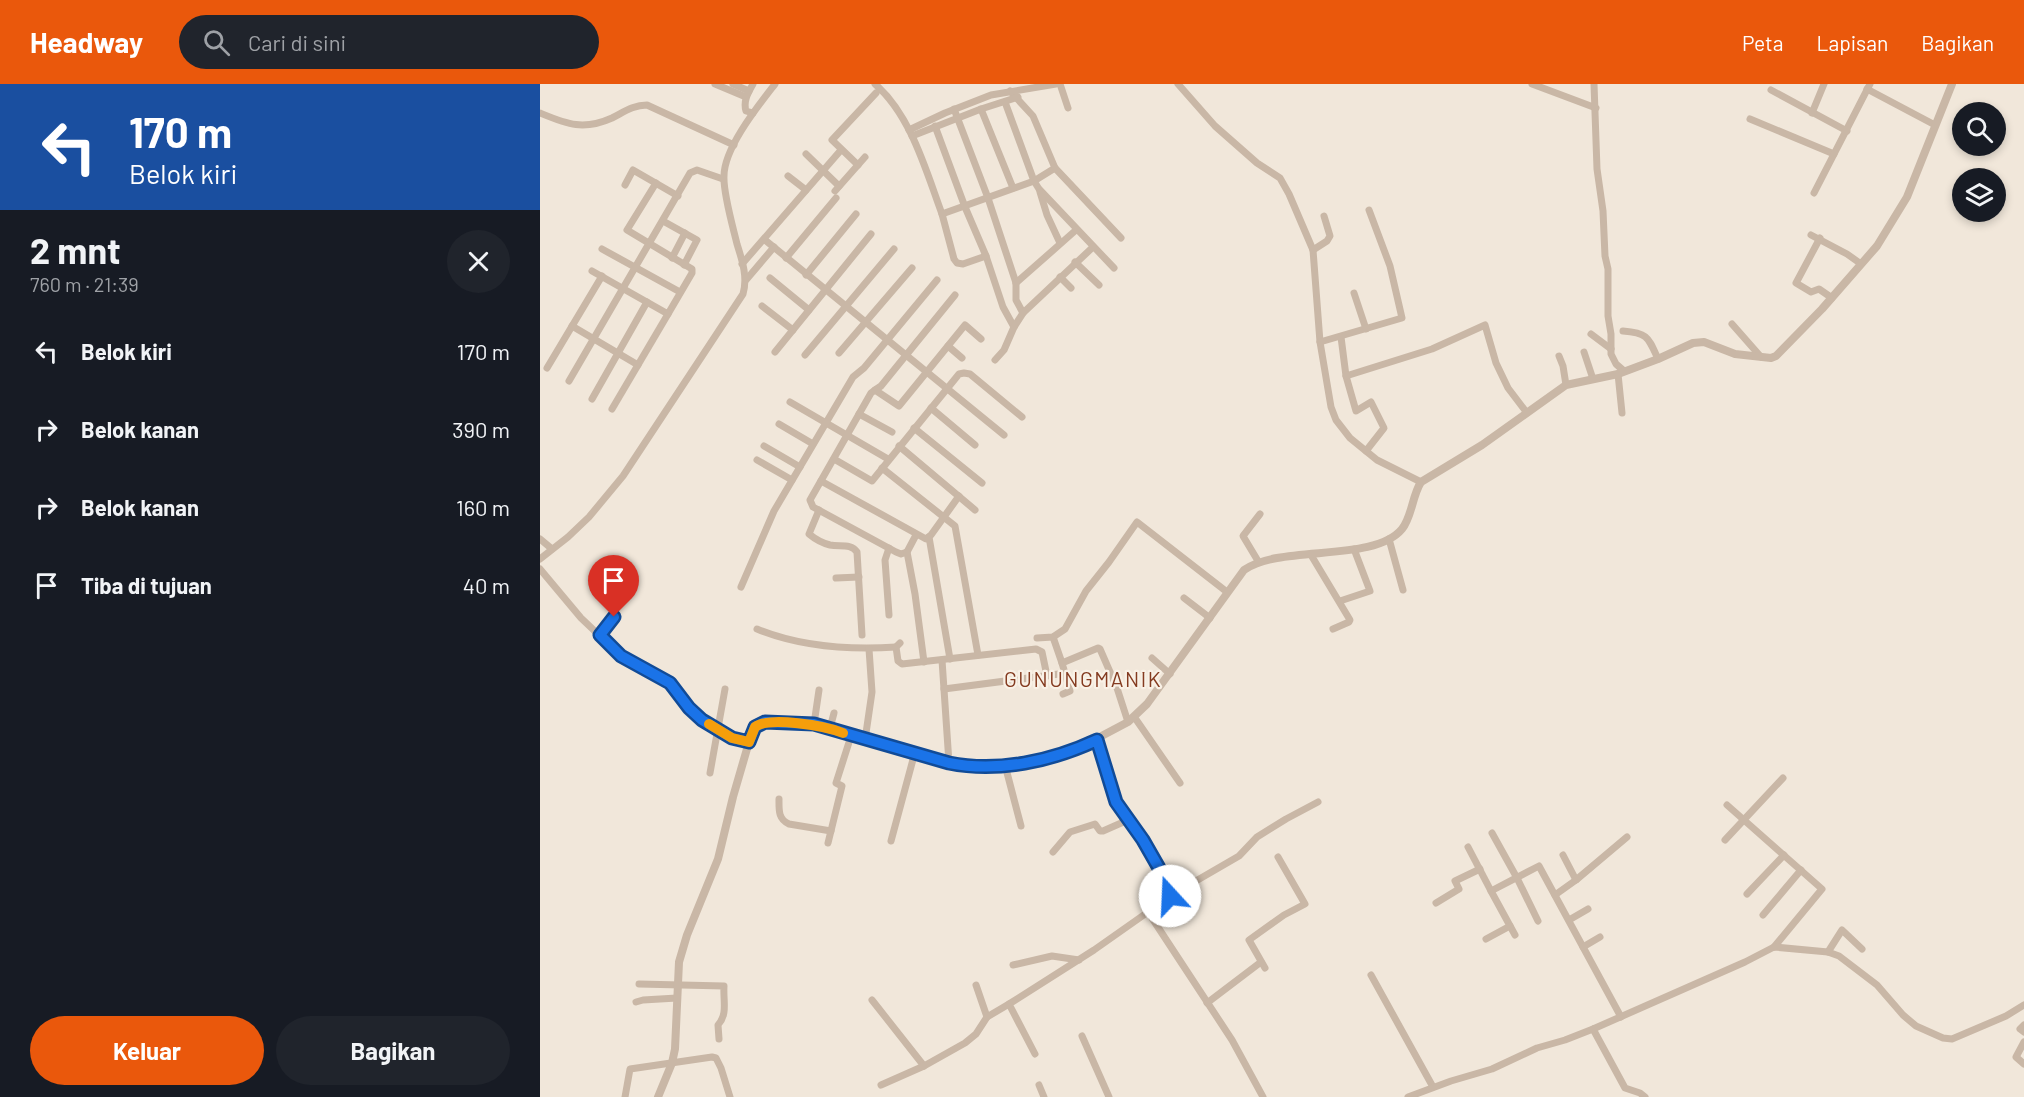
<!DOCTYPE html>
<html lang="id">
<meta charset="utf-8">
<style>
:root{--surface:#171b24;--page:#20242c;--text:#f1f3f6;--muted:#9ea1a6;--accent:#ea580c}
body{margin:0;font-family:Barlow,sans-serif;background:var(--page);color:var(--text);height:100vh;display:flex;flex-direction:column;font-size:22px;white-space:nowrap}
*{box-sizing:border-box;margin:0}
p{font-size:20px;color:var(--muted)}
.icon{flex:none;width:33px;height:33px;fill:none;stroke:currentColor;stroke-width:2;stroke-linecap:round;stroke-linejoin:round}
.map{position:relative;flex:1;overflow:hidden}
.panel{display:flex;flex-direction:column;background:var(--surface);width:540px}
.panel>*{flex:none}
.guide{background:#1a4fa0;color:#fff;overflow:hidden}
.controls{position:absolute;left:1412px;top:18px;display:grid;gap:12px}
.controls a{display:grid;place-items:center;width:54px;height:54px;border-radius:50%;background:var(--surface);box-shadow:0 3px 9px #0003;font-size:30px}
.pin{position:absolute;display:grid;place-items:center;width:51px;height:51px;color:#fff;margin:-62px -26px;border-radius:50% 50% 50% 0;rotate:-45deg;box-shadow:0 0 6px #0007}
.pin .icon{rotate:45deg}
.me{position:absolute;width:66px;margin:-33px;rotate:340deg;stroke-linejoin:round;filter:drop-shadow(0 0 4px #0008)}
.turn{display:flex;align-items:center;gap:21px;height:126px;padding:0 30px;font-size:27px}
.turn .icon{width:78px;height:78px;stroke-width:2.5}
.turn b{display:block;font-size:42px;line-height:51px}
.round{display:grid;place-items:center;flex:none;width:63px;height:63px;border-radius:32px;background:var(--page)}
.head{display:flex;align-items:center;justify-content:space-between;height:102px;padding:0 30px}
h1{font-size:36px;font-weight:700;line-height:45px}
.button{display:flex;gap:12px;margin-top:auto;padding:12px 30px}
.button a{flex:1;height:69px;border-radius:36px;background:var(--accent);color:#fff;font-size:24px;font-weight:700;line-height:69px;text-align:center}
.button a+a{background:var(--page);color:var(--text)}
ul{padding:0;list-style:none}
li{display:flex;align-items:center;gap:18px;height:78px;padding:0 30px}
li div{flex:1}
li b{display:block;font-size:22px}
li em{font-style:normal}
header{display:flex;align-items:center;gap:36px;box-sizing:border-box;height:84px;padding:0 30px;background:var(--accent);color:#fff}
header strong{font-size:28px}
nav{display:flex;gap:33px;margin-inline-start:auto;font-size:21px}
.search{width:420px;height:54px;background:var(--page);display:flex;align-items:center;gap:15px;box-sizing:border-box;padding:0 21px;border-radius:33px;color:var(--muted);font-size:22px}
main{display:flex;flex:1;min-height:0}
.map>svg:first-child{display:block}
.lines{fill:none;stroke-linecap:round;stroke-linejoin:round}
.minor{stroke:#c9b7a6;stroke-width:7}
.tertiary{stroke:#c9b7a6;stroke-width:8}
.route-casing{stroke:#114b97;stroke-width:15}
.route{stroke:#1a73e8;stroke-width:10}
.slow{stroke:#f59e0b;stroke-width:10}
.labels{text-anchor:middle;dominant-baseline:central;stroke-width:4.5;stroke-linejoin:round;paint-order:stroke}
.quarter-label{font-size:21px;letter-spacing:1.5px;fill:#843b20;stroke:#f9f1e6}
</style>
<header>
<strong>Headway</strong>
<div class="search"><svg class="icon" aria-label="search" viewBox="0 0 24 24"><circle cx="10" cy="10" r="6"/><path d="M15 15l6 6"/></svg>Cari di sini</div>
<nav><a>Peta</a><a>Lapisan</a><a>Bagikan</a></nav>
</header>
<main>
<section class="panel">
<div class="guide">
<div class="turn"><svg class="icon" aria-label="left" viewBox="0 0 24 24"><path d="M17 20v-9H6M10 6l-5 5 5 5"/></svg><div><b>170 m</b>Belok kiri</div></div>
</div>
<div class="head"><div><h1>2 mnt</h1><p>760 m · 21:39</p></div><a class="round"><svg class="icon" aria-label="close" viewBox="0 0 24 24"><path d="M6 6l12 12M18 6L6 18"/></svg></a></div>
<ul>
<li><svg class="icon" aria-label="left" viewBox="0 0 24 24"><path d="M17 20v-9H6M10 6l-5 5 5 5"/></svg><div><b>Belok kiri</b></div><em>170 m</em></li>
<li><svg class="icon" aria-label="right" viewBox="0 0 24 24"><path d="M7 20v-9h11M14 6l5 5-5 5"/></svg><div><b>Belok kanan</b></div><em>390 m</em></li>
<li><svg class="icon" aria-label="right" viewBox="0 0 24 24"><path d="M7 20v-9h11M14 6l5 5-5 5"/></svg><div><b>Belok kanan</b></div><em>160 m</em></li>
<li><svg class="icon" aria-label="arrive" viewBox="0 0 24 24"><path d="M6 21V4h12l-3 4 3 4H6"/></svg><div><b>Tiba di tujuan</b></div><em>40 m</em></li>
</ul>
<div class="button"><a>Keluar</a><a>Bagikan</a></div>
</section>
<div class="map">
<svg width="1484" height="1013" viewBox="0 0 1484 1013">
<rect width="100%" height="100%" fill="#f1e7da"/>
<g class="lines">
<g class="minor">
<path d="M175,0L206,13"/>
<path d="M193,0L209,7"/>
<path d="M213,0C208,9 203,17 206,27L213,29"/>
<path d="M335,0C371,31 386,87 402,130L494,97L515,84L493,32L470,7"/>
<path d="M520,0L528,24"/>
<path d="M638,0L675,42L717,79L740,94L749,110L773,166L780,258L791,323L796,336L810,354L837,376L881,398"/>
<path d="M992,0L1056,24"/>
<path d="M1054,0L1057,85L1063,127L1065,172L1068,185V232L1071,250V270L1076,280L1084,287"/>
<path d="M1327,5L1395,41"/>
<path d="M1231,6L1307,47"/>
<path d="M465,18L494,97L499,105L574,184"/>
<path d="M414,25L448,114L476,199V216L483,229"/>
<path d="M441,25L473,104"/>
<path d="M0,29C27,40 43,47 72,34C84,28 93,21 107,21L194,61"/>
<path d="M1272,29L1284,0"/>
<path d="M1210,35L1294,70"/>
<path d="M395,42L425,123L446,172L463,223L474,243"/>
<path d="M369,46L405,29L451,11L516,0"/>
<path d="M372,52L441,25L478,13"/>
<path d="M266,70L299,102"/>
<path d="M318,81L292,56L336,9"/>
<path d="M515,84L581,154"/>
<path d="M248,92L266,106"/>
<path d="M85,101L93,86L138,112"/>
<path d="M295,107L325,73"/>
<path d="M500,108L507,131L520,159"/>
<path d="M1274,109L1330,0"/>
<path d="M402,130L414,175L417,179L423,180L446,172"/>
<path d="M123,137L157,156L144,181"/>
<path d="M1271,151L1307,170L1321,180"/>
<path d="M1280,154L1256,199L1271,208L1279,205L1292,214"/>
<path d="M225,156L464,351"/>
<path d="M62,165L140,208"/>
<path d="M773,166L787,157L790,152L784,132"/>
<path d="M132,174L145,149"/>
<path d="M246,174L296,114"/>
<path d="M535,178L559,201"/>
<path d="M202,180L301,66"/>
<path d="M52,187L128,230L152,189V185L87,146L116,99"/>
<path d="M266,191L316,130"/>
<path d="M520,193L531,204"/>
<path d="M230,194L269,226"/>
<path d="M206,196L234,163"/>
<path d="M476,199L536,146"/>
<path d="M814,209L826,245"/>
<path d="M222,222L253,246"/>
<path d="M1192,240L1221,273"/>
<path d="M32,242L98,281"/>
<path d="M1083,247C1108,249 1108,253 1118,275"/>
<path d="M1051,250L1071,265"/>
<path d="M801,253L806,292L816,327L831,318L844,344L826,367"/>
<path d="M780,258L862,234L850,182L829,126"/>
<path d="M408,262L422,274"/>
<path d="M235,268L331,150"/>
<path d="M1044,268L1053,295"/>
<path d="M299,269L372,184"/>
<path d="M265,271L354,165"/>
<path d="M1019,272L1023,282L1026,301"/>
<path d="M455,276L464,266L474,243L483,229L553,163"/>
<path d="M7,284L62,192"/>
<path d="M1078,290L1082,329"/>
<path d="M806,292L892,265L945,241L956,279L968,304L987,329"/>
<path d="M29,297L150,89L157,86L183,95"/>
<path d="M335,306L341,302L415,211"/>
<path d="M52,315L107,218"/>
<path d="M250,318L348,375"/>
<path d="M391,324L435,361"/>
<path d="M72,325L128,230"/>
<path d="M319,330L352,348"/>
<path d="M239,340L273,360"/>
<path d="M374,344L442,399"/>
<path d="M224,362L260,383"/>
<path d="M359,362L435,426"/>
<path d="M294,375L332,397L419,290L424,289L430,290L482,333"/>
<path d="M217,376L252,396"/>
<path d="M342,384L415,442L438,571"/>
<path d="M281,397L386,455L391,451L419,412"/>
<path d="M279,426L269,450C275,455 282,459 290,461C300,463 311,459 317,468L322,551"/>
<path d="M376,451L367,468L361,470L356,468L273,423L270,416L331,309L335,306L359,322L425,241L441,255"/>
<path d="M389,453L410,575"/>
<path d="M0,455L12,465"/>
<path d="M849,455L863,506"/>
<path d="M349,464L345,476L349,531"/>
<path d="M367,468L375,510L384,578"/>
<path d="M771,471L810,536L809,538L793,545"/>
<path d="M0,475L28,453L49,433L83,392L203,210C208,193 202,176 197,160C193,143 183,109 184,92C184,64 218,22 235,0"/>
<path d="M718,477L703,452L720,430"/>
<path d="M0,485L41,534L81,572L130,599L149,623L162,636L191,654L209,658"/>
<path d="M296,494L319,493"/>
<path d="M201,503L234,427L313,293L324,284L397,196"/>
<path d="M644,514L670,534"/>
<path d="M800,517L830,507L814,465"/>
<path d="M217,545C261,563 309,566 356,563"/>
<path d="M60,551L77,531"/>
<path d="M513,553L522,579"/>
<path d="M497,554L513,553L525,545L546,507L569,478L597,438L687,508"/>
<path d="M360,559L356,563L358,577L362,580L496,565L502,568L507,592"/>
<path d="M612,574L630,590"/>
<path d="M402,576L409,679"/>
<path d="M404,605L519,590"/>
<path d="M523,610L530,607L522,579L558,564L560,565L577,604L588,638"/>
<path d="M595,634L640,699"/>
<path d="M274,640L279,606"/>
<path d="M290,644L294,629"/>
<path d="M325,656L332,608L329,565"/>
<path d="M557,656L576,718L603,756L619,784L630,812L608,828L692,956L723,1013"/>
<path d="M465,681L481,742"/>
<path d="M170,689L185,605"/>
<path d="M239,715C239,726 238,735 249,740L291,747"/>
<path d="M1187,721L1282,805L1234,863"/>
<path d="M952,749L977,794L998,837"/>
<path d="M1185,756L1243,694"/>
<path d="M351,757L375,668"/>
<path d="M288,759L302,702L296,699L311,652"/>
<path d="M928,763L951,807"/>
<path d="M513,768L530,748L555,740L560,747H563L588,736"/>
<path d="M1023,771L1036,796"/>
<path d="M1207,810L1244,771"/>
<path d="M1015,811L1036,796L1087,753"/>
<path d="M630,812L699,772L717,753L746,735L778,718"/>
<path d="M896,819L919,805L915,797L940,785"/>
<path d="M1223,831L1261,786"/>
<path d="M1029,836L1048,825"/>
<path d="M975,851L951,807L999,782L1081,933"/>
<path d="M946,855L970,842"/>
<path d="M1043,863L1060,853"/>
<path d="M1288,868L1302,846L1322,865"/>
<path d="M473,881L512,872L539,876"/>
<path d="M725,884L709,856L744,831L765,820L738,773"/>
<path d="M831,891L893,1003"/>
<path d="M99,900L184,902C183,917 188,930 178,941L179,955"/>
<path d="M436,901L447,933"/>
<path d="M332,916L384,982"/>
<path d="M96,918L103,916L137,914"/>
<path d="M667,919L721,878"/>
<path d="M1484,941L1480,945L1484,948"/>
<path d="M1053,945L1085,1004L1100,1009L1105,1013"/>
<path d="M542,952L569,1013"/>
<path d="M1484,958L1476,973L1484,980"/>
<path d="M495,970L469,920L554,866L608,828"/>
<path d="M341,1001L384,982L425,959L436,950L447,933L469,920"/>
<path d="M499,1001L504,1013"/>
<path d="M85,1013L90,985L172,973L176,974L181,984L190,1013"/>
<path d="M868,1013L911,997L952,985L997,964L1025,956L1053,945L1205,878L1234,863L1288,868L1299,872L1337,901L1363,931L1376,942L1403,954L1412,955L1466,932L1484,921"/>
</g>
<path class="tertiary" d="M118,1013L132,979L135,965L139,878L147,851L178,775L193,713L209,658L217,641L225,638L274,640L409,679L428,683H449L509,674L537,665L588,638L607,620L704,486C741,460 834,479 862,445C872,433 872,412 881,398L942,361L1026,301L1078,290L1118,275L1153,259L1164,258L1195,270L1231,274L1236,272L1282,225L1337,162L1367,113L1412,0"/>
</g>
<g class="lines">
<defs>
<path id="route" d="M74,533L60,551L81,572L130,599L149,624L162,636L192,654L209,658L215,643L225,638L274,640L409,679C458,689 512,677 557,656L576,718L603,756L619,784L630,812"/>
</defs>
<use href="#route" class="route-casing"/>
<use href="#route" class="route"/>
<path class="slow" d="M169,640L192,654L209,658L215,643C229,632 286,642 303,649"/>
</g>
<g class="labels">
<g class="quarter-label">
<text x="543" y="594">GUNUNGMANIK</text>
</g>
</g>
</svg>
<div class="controls">
<a><svg class="icon" aria-label="search" viewBox="0 0 24 24"><circle cx="10" cy="10" r="6"/><path d="M15 15l6 6"/></svg></a>
<a><svg class="icon" aria-label="layers" viewBox="0 0 24 24"><path d="M12 4l9 5-9 5-9-5zM3 14l9 5 9-5"/></svg></a>
</div>
<div class="pin" style="left:74px;top:533px;background:#d93025"><svg class="icon" aria-label="arrive" viewBox="0 0 24 24"><path d="M6 21V4h12l-3 4 3 4H6"/></svg></div>
<svg class="me" style="left:630px;top:812px" viewBox="-20 -20 40 40"><circle r="19" fill="#fff"/><path d="M0-13L10 11 0 6-10 11z" fill="#1a73e8"/></svg>
</div>
</main>
